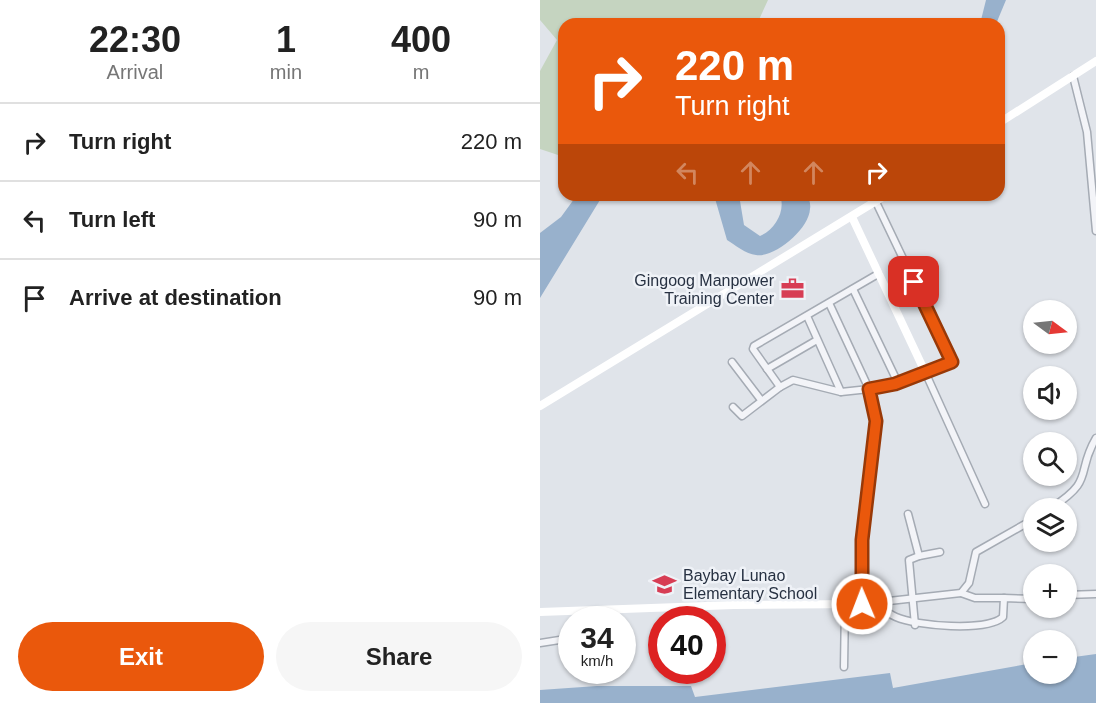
<!DOCTYPE html>
<meta charset="utf-8">
<style>
:root{--surface:#fff;--page:#f6f6f6;--text:#222;--muted:#767676;--line:#e0e0e0;--accent:#ea580c}
body{margin:0;font-family:Helvetica,sans-serif;background:var(--page);color:var(--text);height:100vh;display:flex;flex-direction:column;font-size:22px;white-space:nowrap}
*{box-sizing:border-box;margin:0}
p{font-size:20px;color:var(--muted)}
.icon{flex:none;width:33px;height:33px;fill:none;stroke:currentColor;stroke-width:2;stroke-linecap:round;stroke-linejoin:round}
.map{position:relative;flex:1;overflow:hidden}
.panel{display:flex;flex-direction:column;background:var(--surface);width:540px}
.panel>*{flex:none}
.guide{position:absolute;left:18px;top:18px;width:447px;height:183px;border-radius:18px;box-shadow:0 2px 4px #0004;background:#ea580c;color:#fff;overflow:hidden}
.needle{width:39px;rotate:105deg}
.controls{position:absolute;left:483px;top:300px;display:grid;gap:12px}
.controls a{display:grid;place-items:center;width:54px;height:54px;border-radius:50%;background:var(--surface);box-shadow:0 2px 4px #0004;font-size:30px}
.speed{position:absolute;left:18px;top:606px;display:flex;gap:12px;font-size:30px;font-weight:700;text-align:center}
.speed>*{display:grid;place-content:center;width:78px;height:78px;border-radius:50%;background:var(--surface);box-shadow:0 2px 4px #0004;line-height:1}
.speed small{font-size:15px;font-weight:400}
.speed .limit{border:9px solid #d22;background:#fff;color:#111}
.pin{position:absolute;display:grid;place-items:center;width:51px;height:51px;color:#fff;margin:-26px;border-radius:12px;box-shadow:0 3px 9px #0006}
.me{position:absolute;width:66px;margin:-33px;rotate:359deg;stroke-linejoin:round;filter:drop-shadow(0 0 4px #0008)}
.turn{display:flex;align-items:center;gap:21px;height:126px;padding:0 18px;font-size:27px}
.turn .icon{width:78px;height:78px;stroke-width:2.5}
.turn b{display:block;font-size:42px;line-height:51px}
.lanes{display:flex;align-items:center;height:57px;padding:0 18px;background:#0003;justify-content:center;gap:30px;direction:ltr}
.lanes .off{opacity:.35}
.eta{display:flex;justify-content:space-evenly;align-items:center;height:102px;text-align:center}
.eta b{font-size:36px;font-weight:700;line-height:42px}
.action{display:flex;gap:12px;margin-top:auto;padding:12px 18px}
.action a{flex:1;height:69px;border-radius:36px;background:var(--accent);color:#fff;font-size:24px;font-weight:700;line-height:69px;text-align:center}
.action a+a{background:var(--page);color:var(--text)}
ul{padding:0;list-style:none}
li{display:flex;align-items:center;gap:18px;height:78px;padding:0 18px;border-top:2px solid var(--line)}
li div{flex:1}
li b{display:block;font-size:22px}
li em{font-style:normal}
main{display:flex;flex:1;min-height:0}
.map>svg:first-child{display:block}
.green{fill:#c5d4c0}
.water{fill:#98b1cc}
.lines{fill:none;stroke-linecap:round;stroke-linejoin:round}
.street-casing{stroke:#a5abb4;stroke-width:9}
.street{stroke:#f3f4f8;stroke-width:6}
.secondary{stroke:#fff;stroke-width:8}
.route-casing{stroke:#983908;stroke-width:15}
.route{stroke:#ea580c;stroke-width:10}
.labels{text-anchor:middle;dominant-baseline:central;stroke-width:5;stroke-linejoin:round;paint-order:stroke}
.poi-label{font-size:16px;fill:#273142;stroke:#eff2f7;text-anchor:end}
</style>
<main>
<section class="panel">
<div class="eta">
<div><b>22:30</b><p>Arrival</p></div>
<div><b>1</b><p>min</p></div>
<div><b>400</b><p>m</p></div>
</div>
<ul>
<li><svg class="icon" aria-label="right" viewBox="0 0 24 24"><path d="M7 20v-9h11M14 6l5 5-5 5"/></svg><div><b>Turn right</b></div><em>220 m</em></li>
<li><svg class="icon" aria-label="left" viewBox="0 0 24 24"><path d="M17 20v-9H6M10 6l-5 5 5 5"/></svg><div><b>Turn left</b></div><em>90 m</em></li>
<li><svg class="icon" aria-label="arrive" viewBox="0 0 24 24"><path d="M6 21V4h12l-3 4 3 4H6"/></svg><div><b>Arrive at destination</b></div><em>90 m</em></li>
</ul>
<div class="action"><a>Exit</a><a>Share</a></div>
</section>
<div class="map">
<svg width="556" height="703" viewBox="0 0 556 703">
<rect width="100%" height="100%" fill="#e0e4ea"/>
<path class="green" d="M0,0H228L217,24H24V157L0,149V71L17,40L0,20Z"/>
<g class="water">
<path d="M446,0H466L456,24H440Z"/>
<path d="M37,195H63L0,298V233L21,217Z"/>
<path d="M174,195H199L204,225L220,236C235,230 246,211 240,195H268C269,199 271,205 270,209C269,229 235,258 216,255C206,254 195,245 187,240Z"/>
<path d="M556,654V703H0V690L57,686H151L155,697L350,673L353,688L493,663L494,674H526L527,658Z"/>
</g>
<g class="lines">
<defs>
<g id="street">
<path d="M533,76L547,132L556,231"/>
<path d="M336,202L412,361L386,374L445,504"/>
<path d="M313,289L358,383"/>
<path d="M289,303L329,389L301,392L253,380L240,387L213,349L214,346L338,274"/>
<path d="M267,316L301,392"/>
<path d="M192,362L221,400"/>
<path d="M227,369L277,340"/>
<path d="M193,407L202,416L240,387"/>
<path d="M511,508C556,479 535,474 556,438"/>
<path d="M368,514L379,556"/>
<path d="M421,593L435,598H464"/>
<path d="M526,595L556,594"/>
<path d="M338,603C343,609 349,614 356,617C376,626 447,632 463,617L464,598L494,599"/>
<path d="M322,604L421,593L429,583L436,552L494,519"/>
<path d="M375,625L369,560L379,556L400,552"/>
<path d="M0,643L32,638"/>
<path d="M304,667L305,606"/>
</g>
</defs>
<use href="#street" class="street-casing"/>
<use href="#street" class="street"/>
<g class="secondary">
<path d="M459,123L556,61"/>
<path d="M0,406L346,195"/>
<path d="M0,612L194,605L322,604V540L336,421L329,389L386,374L312,217"/>
</g>
</g>
<g class="lines">
<defs>
<path id="route" d="M322,604V540L336,421L329,389L355,384L412,362L374,282"/>
</defs>
<use href="#route" class="route-casing"/>
<use href="#route" class="route"/>
</g>
<defs>
<symbol id="office-bare" viewBox="-9 -9 18 18"><path d="M-6-3h4V-5.5h4V-3h4V5H-6ZM-1-4.5V-3h2v-1.5ZM-6 0V1H6V0Z" fill="#d73d54" stroke="#eff2f7" stroke-width="2.5" paint-order="stroke"/></symbol>
<symbol id="school-bare" viewBox="-9 -9 18 18"><path d="M0-5L7-2L0 1L-7-2ZM-4 1L0 2.5L4 1V4Q0 6-4 4Z" fill="#d73d54" stroke="#eff2f7" stroke-width="2.5" paint-order="stroke"/></symbol>
</defs>
<g fill-rule="evenodd">
<use href="#office-bare" x="236" y="272" width="33" height="33"/>
<use href="#school-bare" x="108" y="568" width="33" height="33"/>
</g>
<g class="labels">
<g class="poi-label">
<text x="234" y="280">Gingoog Manpower<tspan x="234" dy="18">Training Center</tspan></text>
<text x="143" y="575" text-anchor="start">Baybay Lunao<tspan x="143" dy="18">Elementary School</tspan></text>
</g>
</g>
</svg>
<div class="controls">
<a><svg class="needle" viewBox="-14 -14 28 28"><path d="M0-13l5 13h-10z" fill="#e53935"/><path d="M0 13l5-13h-10z" fill="#767676"/></svg></a>
<a><svg class="icon" aria-label="sound" viewBox="0 0 24 24"><path d="M4 9h4l5-4v14l-5-4H4zM17 9q2 3 0 6"/></svg></a>
<a><svg class="icon" aria-label="search" viewBox="0 0 24 24"><circle cx="10" cy="10" r="6"/><path d="M15 15l6 6"/></svg></a>
<a><svg class="icon" aria-label="layers" viewBox="0 0 24 24"><path d="M12 4l9 5-9 5-9-5zM3 14l9 5 9-5"/></svg></a>
<a>+</a>
<a>−</a>
</div>
<div class="speed"><div>34<small>km/h</small></div><div class="limit">40</div></div>
<div class="pin" style="left:374px;top:282px;background:#d93025"><svg class="icon" aria-label="arrive" viewBox="0 0 24 24"><path d="M6 21V4h12l-3 4 3 4H6"/></svg></div>
<svg class="me" style="left:322px;top:604px" viewBox="-20 -20 40 40"><circle r="17" fill="#ea580c" stroke="#fff" stroke-width="3"/><path d="M0-11L8 9 0 5-8 9z" fill="#fff"/></svg>
<div class="guide">
<div class="turn"><svg class="icon" aria-label="right" viewBox="0 0 24 24"><path d="M7 20v-9h11M14 6l5 5-5 5"/></svg><div><b>220 m</b>Turn right</div></div>
<div class="lanes"><svg class="icon off" aria-label="left" viewBox="0 0 24 24"><path d="M17 20v-9H6M10 6l-5 5 5 5"/></svg><svg class="icon off" aria-label="ahead" viewBox="0 0 24 24"><path d="M12 20V5M6 11l6-6 6 6"/></svg><svg class="icon off" aria-label="ahead" viewBox="0 0 24 24"><path d="M12 20V5M6 11l6-6 6 6"/></svg><svg class="icon" aria-label="right" viewBox="0 0 24 24"><path d="M7 20v-9h11M14 6l5 5-5 5"/></svg></div>
</div>
</div>
</main>
